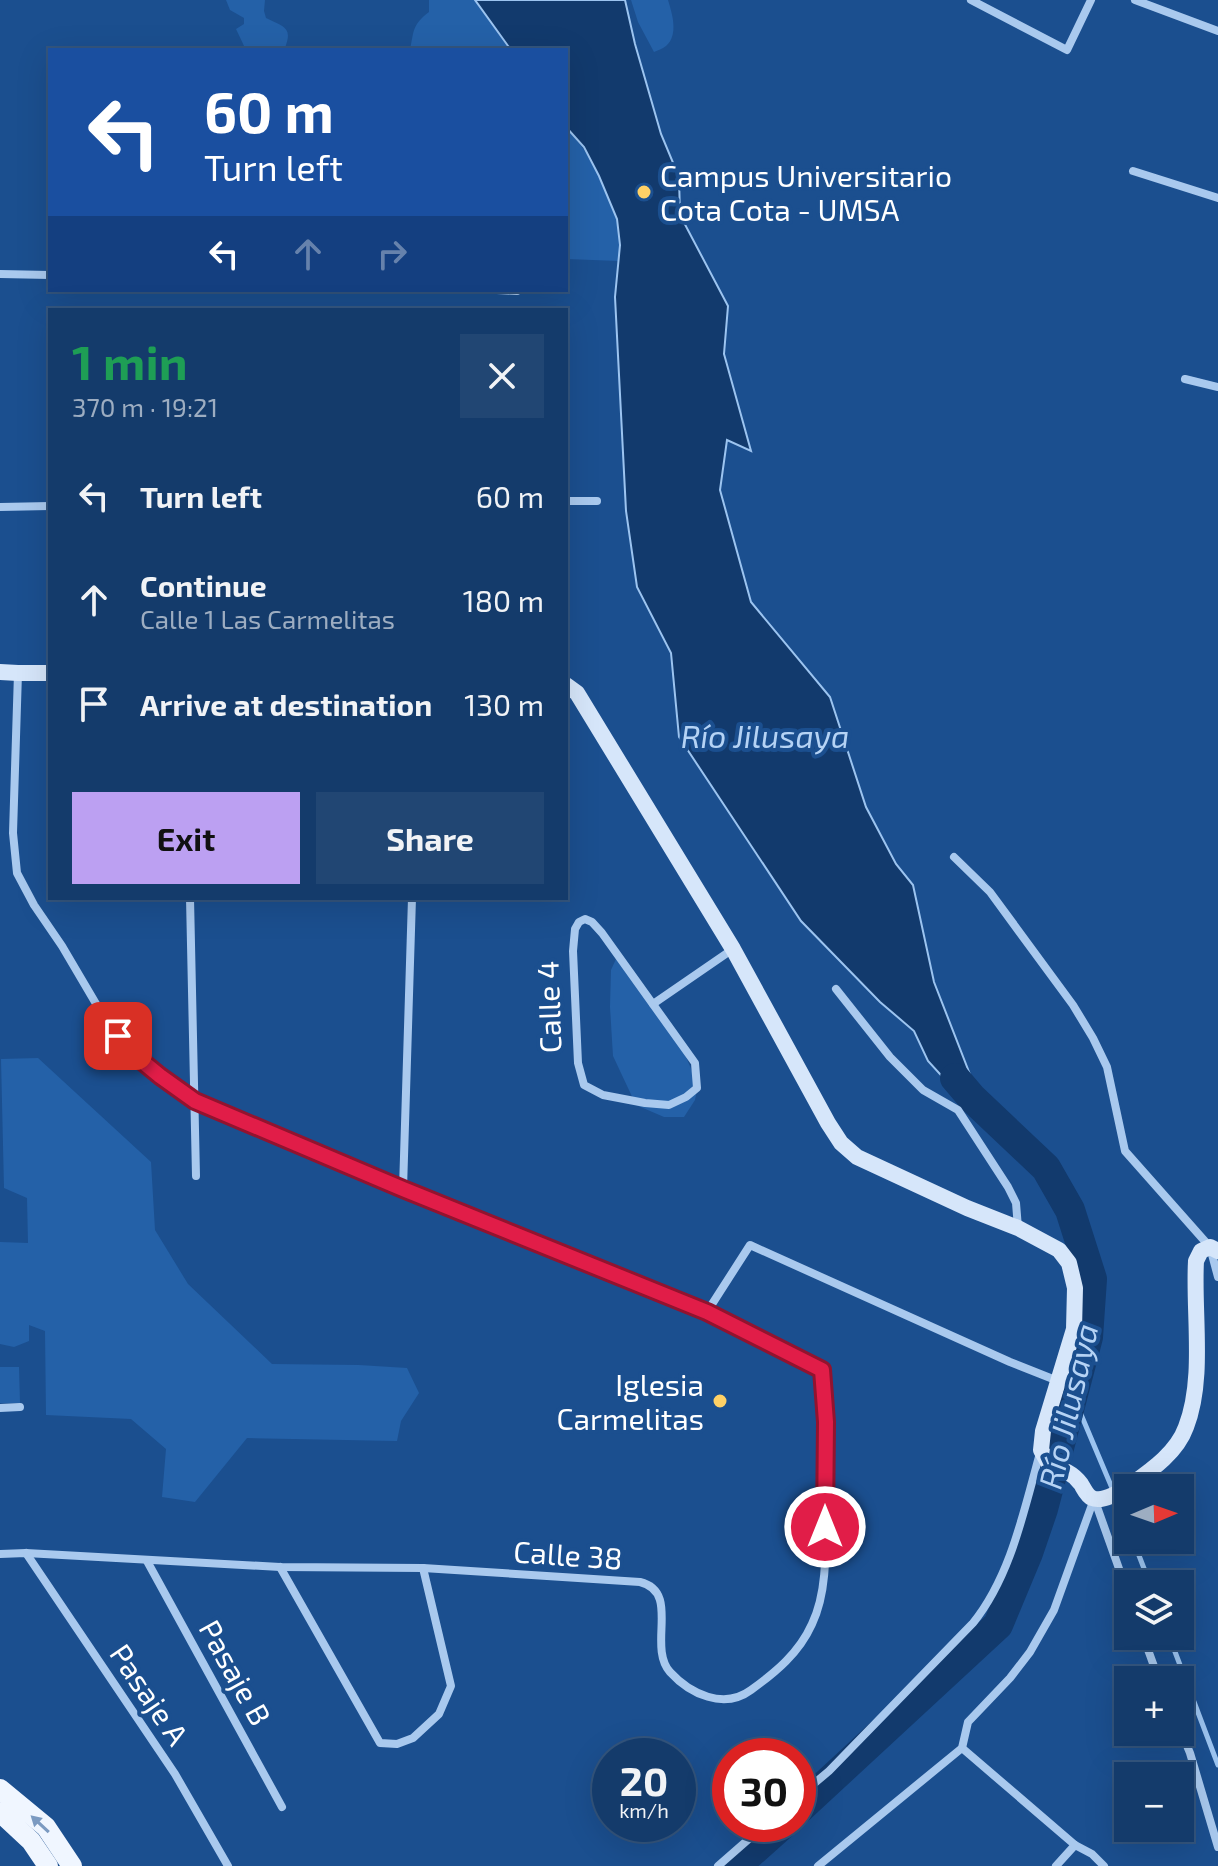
<!DOCTYPE html>
<meta charset="utf-8">
<style>
:root{--surface:#143b6b;--page:#214673;--text:#f1f3f6;--muted:#9dadc1;--line:#33557e;--accent:#bca0f2}
body{margin:0;font-family:"Exo 2",sans-serif;background:var(--page);color:var(--text);height:100vh;display:flex;flex-direction:column;font-size:30px;white-space:nowrap}
*{box-sizing:border-box;margin:0}
p{font-size:26px;color:var(--muted)}
.icon{flex:none;width:44px;height:44px;fill:none;stroke:currentColor;stroke-width:2;stroke-linecap:round;stroke-linejoin:round}
.map{position:relative;flex:1;overflow:hidden}
.sheet{position:absolute;left:48px;top:308px;width:520px;height:592px;display:flex;flex-direction:column;background:var(--surface);border-radius:0px;box-shadow:0 8px 32px #0002,0 0 0 2px var(--line)}
.sheet>*{flex:none}
.banner{position:absolute;left:48px;top:48px;width:520px;height:244px;border-radius:0px;box-shadow:0 8px 32px #0002,0 0 0 2px var(--line);background:#1a4fa0;color:#fff;overflow:hidden}
.needle{width:52px;rotate:88deg}
.fabs{position:absolute;left:1114px;top:1474px;display:grid;gap:16px}
.fabs a{display:grid;place-items:center;width:80px;height:80px;border-radius:0px;background:var(--surface);box-shadow:0 8px 32px #0002,0 0 0 2px var(--line);font-size:40px}
.speed{position:absolute;left:592px;top:1738px;display:flex;gap:16px;font-size:40px;font-weight:700;text-align:center}
.speed>*{display:grid;place-content:center;width:104px;height:104px;border-radius:50%;background:var(--surface);box-shadow:0 8px 32px #0002,0 0 0 2px var(--line);line-height:1}
.speed small{font-size:20px;font-weight:400}
.speed .limit{border:12px solid #d22;background:#fff;color:#111}
.pin{position:absolute;display:grid;place-items:center;width:68px;height:68px;color:#fff;margin:-34px;border-radius:16px;box-shadow:0 4px 12px #0006}
.me{position:absolute;width:88px;margin:-44px;rotate:0deg;stroke-linejoin:round;filter:drop-shadow(0 0 6px #0008)}
.turn{display:flex;align-items:center;gap:28px;height:168px;padding:0 24px;font-size:36px}
.turn .icon{width:104px;height:104px;stroke-width:2.5}
.turn b{display:block;font-size:56px;line-height:68px}
.lanes{display:flex;align-items:center;height:76px;padding:0 24px;background:#0003;justify-content:center;gap:40px;direction:ltr}
.lanes .off{opacity:.35}
.round{display:grid;place-items:center;flex:none;width:84px;height:84px;border-radius:0px;background:var(--page)}
.summary{display:flex;align-items:center;justify-content:space-between;height:136px;padding:0 24px}
h1{font-size:48px;font-weight:700;line-height:60px;color:#1e9e55}
.action{display:flex;gap:16px;margin-top:auto;padding:16px 24px}
.action a{flex:1;height:92px;border-radius:0px;background:var(--accent);color:#111;font-size:32px;font-weight:700;line-height:92px;text-align:center}
.action a+a{background:var(--page);color:var(--text)}
ul{padding:0;list-style:none}
li{display:flex;align-items:center;gap:24px;height:104px;padding:0 24px}
li div{flex:1}
li b{display:block;font-size:30px}
li em{font-style:normal}
.map>svg:first-child{display:block}
.green{fill:#2461a8}
.water{fill:#123a6d;stroke:#9cc4f0;stroke-width:2}
.lines{fill:none;stroke-linecap:round;stroke-linejoin:round}
.stream{stroke:#9cc4f0;stroke-width:5}
.river{stroke:#123a6d;stroke-width:30}
.street{stroke:#a9c9ee;stroke-width:8}
.secondary{stroke:#d6e6fa;stroke-width:16}
.primary{stroke:#f0f6ff;stroke-width:20}
.oneway{fill:#7b9ac1}
.route-casing{stroke:#92132f;stroke-width:20}
.route{stroke:#e11d48;stroke-width:14}
.poi-dot{fill:#ffd166;stroke:#1b4f8f;stroke-width:3}
.labels{text-anchor:middle;dominant-baseline:central;stroke-width:8;stroke-linejoin:round;paint-order:stroke}
.poi-label{font-size:30px;fill:#fff;stroke:#1b4f8f;text-anchor:start}
.street-label{font-size:30px;fill:#fff;stroke:#1b4f8f}
.water-label{font-size:32px;font-style:italic;fill:#b5d3f5;stroke:#1b4f8f}
</style>
<div class="map">
<svg width="1218" height="1866" viewBox="0 0 1218 1866">
<rect width="100%" height="100%" fill="#1b4f8f"/>
<g class="green">
<path d="M226,0H265L264,11L266,18C284,27 294,27 284,50H248L245,48L236,29L244,24V18L230,10Z"/>
<path d="M429,0H475L511,50H410C414,31 412,25 429,12Z"/>
<path d="M631,0H668C672,13 679,35 666,46C662,49 658,50 654,52L638,22Z"/>
<path d="M566,127C598,163 624,212 619,261L566,259Z"/>
<path d="M616,959L680,1043L698,1085L695,1100L684,1117H664L636,1105L613,1056L610,1007L611,970Z"/>
<path d="M38,1058L151,1162L155,1230L188,1284L272,1364L359,1365L407,1368L419,1393L401,1421L397,1441L247,1438L195,1502L162,1497L166,1449L131,1419L46,1415L45,1331L29,1325V1341L14,1347L0,1344V1242L28,1243L27,1198L4,1188L1,1059Z"/>
<path d="M0,1367H19L20,1403H0Z"/>
</g>
<path class="water" d="M475,0H625L635,44L661,134L679,177L680,215L728,306L724,354L751,451L727,440L720,490L751,602L830,697L866,807L896,864L913,885L934,982L992,1131L928,1061L914,1031L880,1002L801,921L679,737L671,653L637,587L626,511L615,297L620,245L617,219L599,176L584,147L566,127V50H511Z"/>
<g class="lines">
<g class="stream">
<path d="M1072,1393L1128,1526"/>
<path d="M1133,1540L1150,1584"/>
<path d="M1169,1636L1218,1765"/>
</g>
<g class="river">
<path d="M798,1810L998,1625L1028,1553L1043,1509L1088,1337L1092,1279L1070,1210L1046,1168L972,1098L955,1078"/>
<path d="M736,1866L783,1824"/>
</g>
<g class="street">
<path d="M971,0L1067,50L1091,0"/>
<path d="M1135,0L1218,31"/>
<path d="M1133,171L1218,198"/>
<path d="M0,274L50,275"/>
<path d="M497,290L517,291"/>
<path d="M1185,379L1218,387"/>
<path d="M566,501H597"/>
<path d="M0,507L50,506"/>
<path d="M954,857L990,892L1073,1005L1093,1038L1107,1067L1125,1151L1210,1247L1218,1277"/>
<path d="M190,898L196,1176"/>
<path d="M585,919L592,922L602,933L695,1063L697,1088L686,1097L669,1105L645,1103L603,1095L584,1085L578,1063L573,951L575,929L579,922Z"/>
<path d="M836,989L890,1057L923,1090L958,1110L1008,1187L1016,1203L1018,1228"/>
<path d="M653,1004L733,949"/>
<path d="M403,1189L412,898"/>
<path d="M707,1312L750,1245L1010,1362L1058,1381"/>
<path d="M0,1408L20,1407"/>
<path d="M1095,1501L1128,1594"/>
<path d="M26,1553L175,1774L228,1866"/>
<path d="M0,1554L26,1553L280,1567L423,1568L640,1582C681,1592 647,1646 670,1672C690,1694 724,1710 751,1690C776,1672 799,1653 812,1624C829,1588 825,1543 825,1504C825,1459 826,1415 822,1370L707,1312L403,1189L195,1101L160,1076L132,1053L105,1019L62,946L34,905L17,873L13,833L18,673"/>
<path d="M147,1561L282,1807"/>
<path d="M280,1567L380,1743L397,1744L413,1738L439,1714L451,1686L423,1568"/>
<path d="M1143,1636L1159,1680"/>
<path d="M1180,1729L1190,1753L1218,1847"/>
<path d="M962,1748L1075,1845L1092,1854L1104,1866"/>
<path d="M798,1797L829,1771L973,1623C1011,1576 1024,1510 1040,1453"/>
<path d="M718,1866L766,1824"/>
<path d="M818,1866L962,1748L968,1722L1010,1678L1030,1652L1054,1610L1094,1499"/>
<path d="M1056,1866L1075,1845"/>
</g>
<g class="secondary">
<path d="M0,672L18,673H50"/>
<path d="M566,685L577,693L733,949L828,1123L841,1143L857,1157L967,1208L1018,1228L1059,1250L1069,1263L1075,1288L1074,1329L1043,1431L1041,1450L1050,1466C1063,1469 1073,1473 1081,1484C1084,1489 1087,1496 1092,1498C1103,1503 1123,1490 1132,1484C1153,1469 1177,1452 1186,1427C1205,1379 1193,1312 1196,1261L1201,1251L1210,1247L1218,1251"/>
</g>
<g class="primary">
<path d="M0,1789L46,1827L72,1866"/>
<path d="M0,1812L31,1841L48,1866"/>
</g>
</g>
<defs><path id="oneway-solid" d="M-6-.8H1V-3.2L6.5 0L1 3.2V.8H-6Z" transform="scale(2)"/></defs>
<use class="oneway" href="#oneway-solid" transform="translate(40 1824) rotate(-137)"/>
<g class="lines">
<defs>
<path id="route" d="M118,1036L132,1053L160,1076L195,1101L403,1189L707,1312L822,1370L826,1422L825,1527"/>
</defs>
<use href="#route" class="route-casing"/>
<use href="#route" class="route"/>
</g>
<g class="poi-dot">
<circle cx="644" cy="192" r="8"/>
<circle cx="720" cy="1401" r="8"/>
</g>
<g class="labels">
<g class="poi-label">
<text x="660" y="175">Campus Universitario<tspan x="660" dy="34">Cota Cota - UMSA</tspan></text>
<text x="704" y="1384" text-anchor="end">Iglesia<tspan x="704" dy="34">Carmelitas</tspan></text>
</g>
<g class="street-label">
<text transform="translate(548 1007) rotate(-92)">Calle 4</text>
<text transform="translate(568 1554) rotate(4)">Calle 38</text>
<text transform="translate(236 1672) rotate(61)">Pasaje B</text>
<text transform="translate(150 1694) rotate(56)">Pasaje A</text>
</g>
<g class="water-label">
<text x="765" y="735">Río Jilusaya</text>
<text transform="translate(1067 1406) rotate(-77)">Río Jilusaya</text>
</g>
</g>
</svg>
<div class="fabs">
<a><svg class="needle" viewBox="-14 -14 28 28"><path d="M0-13l5 13h-10z" fill="#e53935"/><path d="M0 13l5-13h-10z" fill="#9dadc1"/></svg></a>
<a><svg class="icon" aria-label="layers" viewBox="0 0 24 24"><path d="M12 4l9 5-9 5-9-5zM3 14l9 5 9-5"/></svg></a>
<a>+</a>
<a>−</a>
</div>
<div class="speed"><div>20<small>km/h</small></div><div class="limit">30</div></div>
<div class="pin" style="left:118px;top:1036px;background:#d93025"><svg class="icon" aria-label="arrive" viewBox="0 0 24 24"><path d="M6 21V4h12l-3 4 3 4H6"/></svg></div>
<svg class="me" style="left:825px;top:1527px" viewBox="-20 -20 40 40"><circle r="17" fill="#e11d48" stroke="#fff" stroke-width="3"/><path d="M0-11L8 9 0 5-8 9z" fill="#fff"/></svg>
<div class="banner">
<div class="turn"><svg class="icon" aria-label="left" viewBox="0 0 24 24"><path d="M17 20v-9H6M10 6l-5 5 5 5"/></svg><div><b>60 m</b>Turn left</div></div>
<div class="lanes"><svg class="icon" aria-label="left" viewBox="0 0 24 24"><path d="M17 20v-9H6M10 6l-5 5 5 5"/></svg><svg class="icon off" aria-label="ahead" viewBox="0 0 24 24"><path d="M12 20V5M6 11l6-6 6 6"/></svg><svg class="icon off" aria-label="right" viewBox="0 0 24 24"><path d="M7 20v-9h11M14 6l5 5-5 5"/></svg></div>
</div>
<section class="sheet">
<div class="summary"><div><h1>1 min</h1><p>370 m · 19:21</p></div><a class="round"><svg class="icon" aria-label="close" viewBox="0 0 24 24"><path d="M6 6l12 12M18 6L6 18"/></svg></a></div>
<ul>
<li><svg class="icon" aria-label="left" viewBox="0 0 24 24"><path d="M17 20v-9H6M10 6l-5 5 5 5"/></svg><div><b>Turn left</b></div><em>60 m</em></li>
<li><svg class="icon" aria-label="ahead" viewBox="0 0 24 24"><path d="M12 20V5M6 11l6-6 6 6"/></svg><div><b>Continue</b><p>Calle 1 Las Carmelitas</p></div><em>180 m</em></li>
<li><svg class="icon" aria-label="arrive" viewBox="0 0 24 24"><path d="M6 21V4h12l-3 4 3 4H6"/></svg><div><b>Arrive at destination</b></div><em>130 m</em></li>
</ul>
<div class="action"><a>Exit</a><a>Share</a></div>
</section>
</div>
